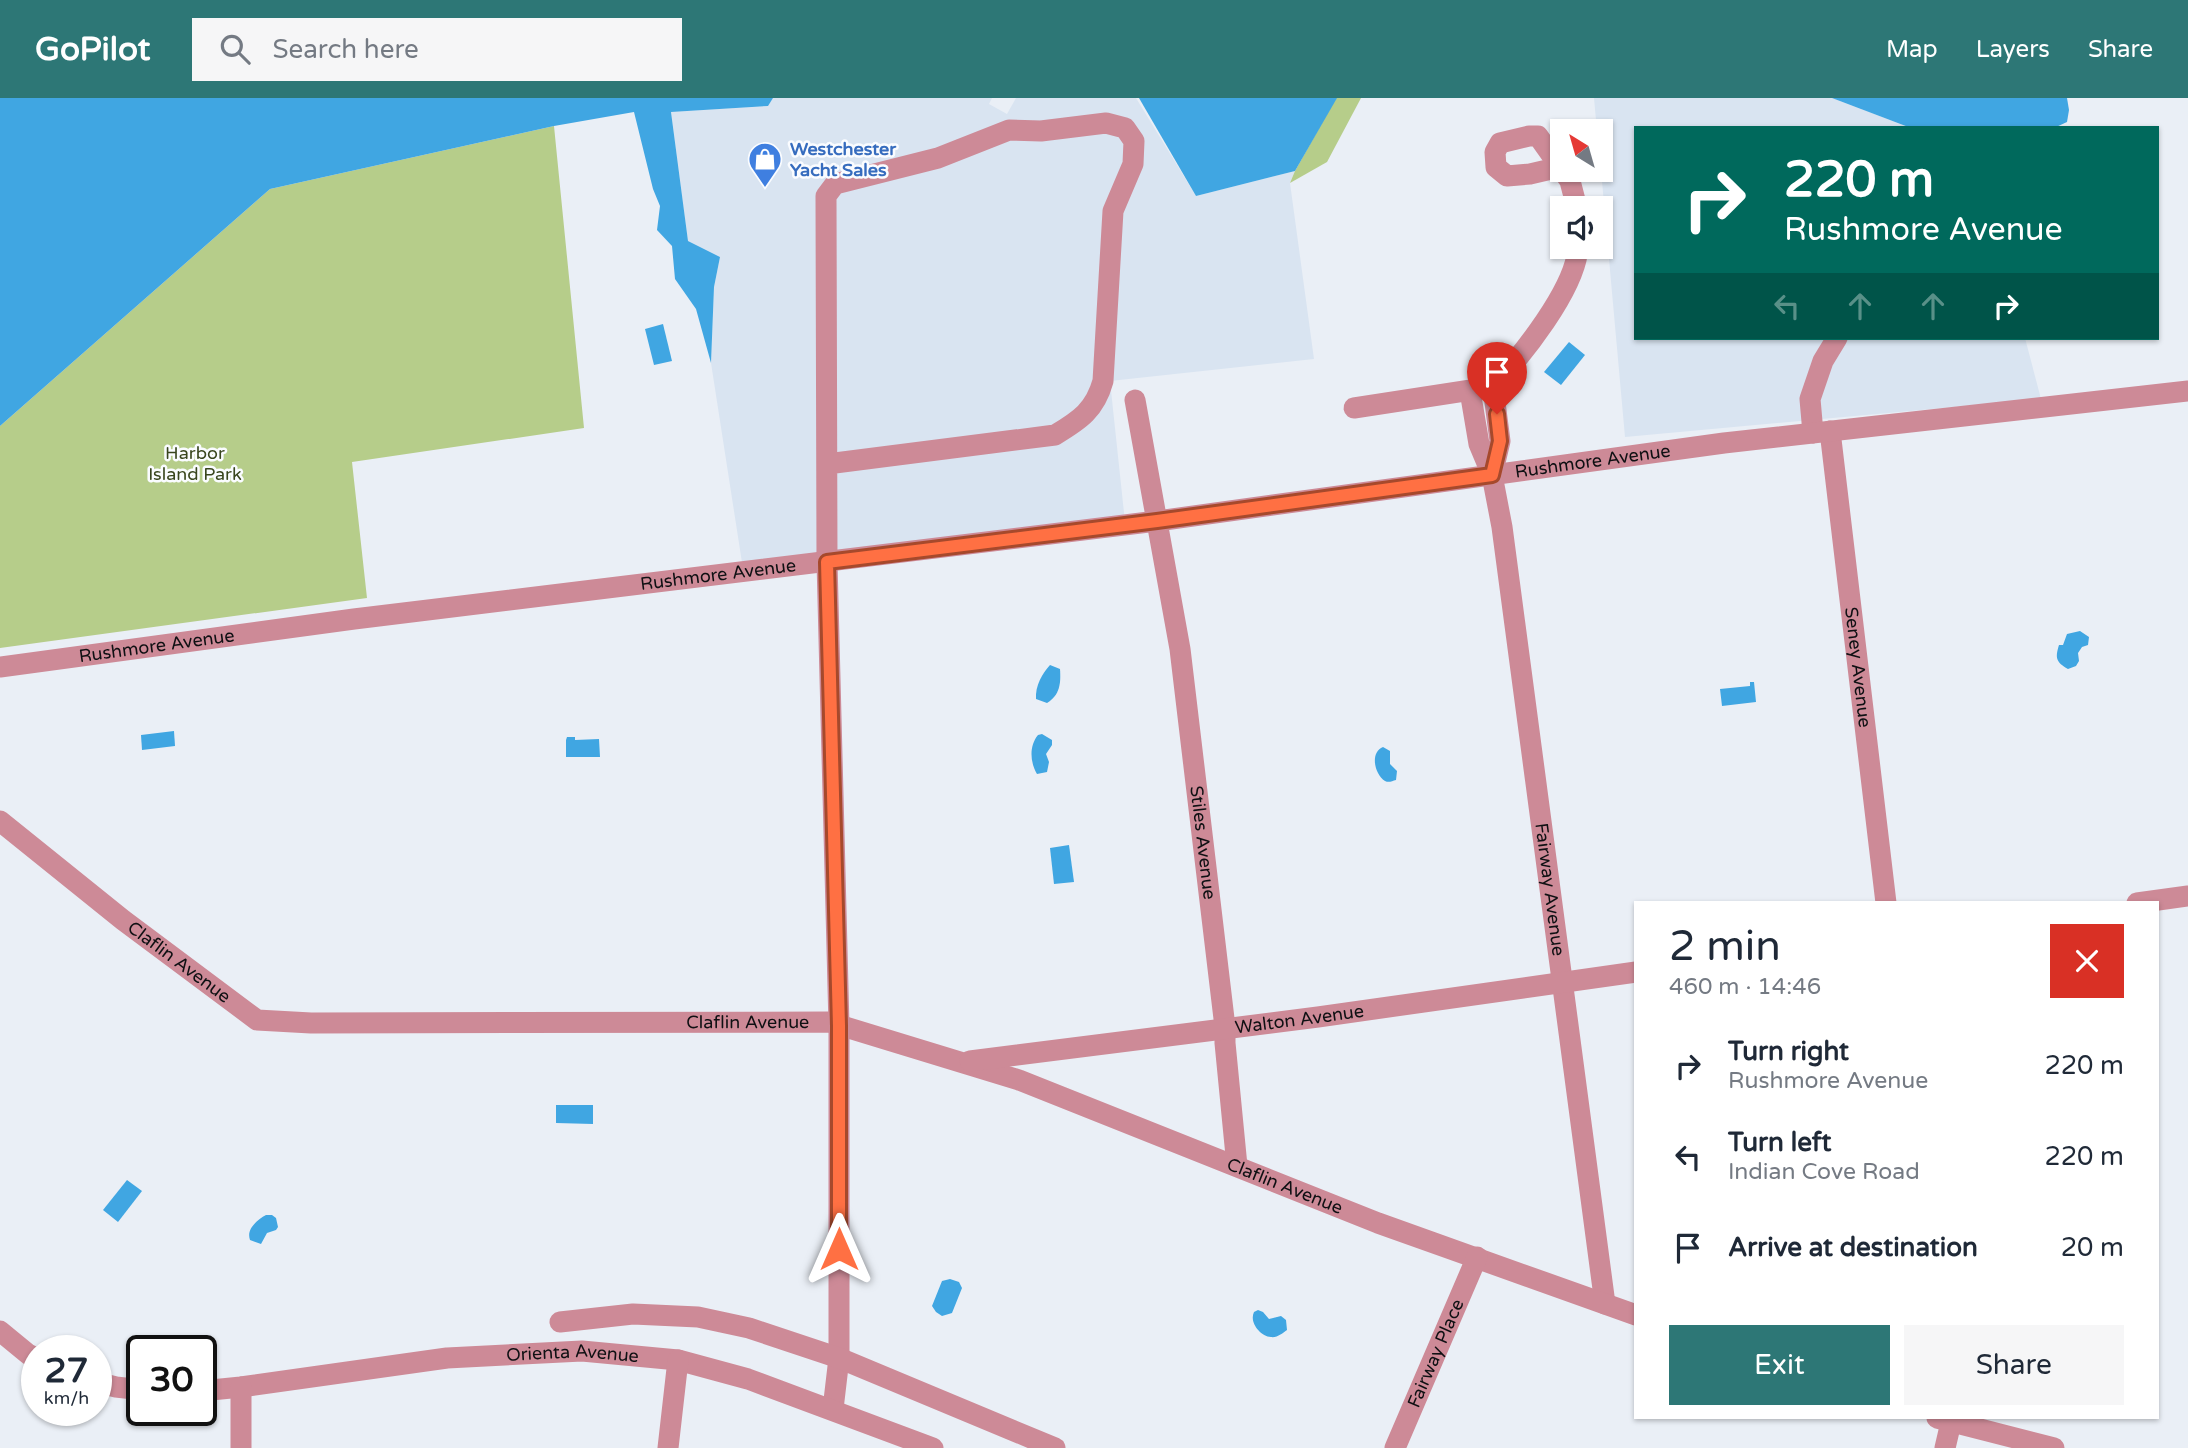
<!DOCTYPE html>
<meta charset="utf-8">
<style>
:root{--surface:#fff;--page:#f6f6f7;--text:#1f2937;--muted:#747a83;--accent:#2d7776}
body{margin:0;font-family:"Varela Round",sans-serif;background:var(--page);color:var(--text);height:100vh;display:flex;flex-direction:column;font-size:26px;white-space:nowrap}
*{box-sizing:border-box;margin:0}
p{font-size:23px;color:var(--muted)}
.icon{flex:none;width:38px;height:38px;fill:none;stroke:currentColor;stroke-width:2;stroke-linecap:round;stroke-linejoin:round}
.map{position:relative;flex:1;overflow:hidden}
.panel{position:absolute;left:1634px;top:803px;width:525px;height:518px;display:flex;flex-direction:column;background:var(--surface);border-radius:0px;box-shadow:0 2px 5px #0004}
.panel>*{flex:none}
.guide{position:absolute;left:1634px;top:28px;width:525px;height:214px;border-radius:0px;box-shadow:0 2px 5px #0004;background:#00695c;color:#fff;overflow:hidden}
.needle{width:46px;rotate:323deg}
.tools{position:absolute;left:1550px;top:21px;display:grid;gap:14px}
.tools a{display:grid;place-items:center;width:63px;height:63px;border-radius:0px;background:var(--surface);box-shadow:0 2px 5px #0004;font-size:35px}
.speed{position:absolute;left:21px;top:1237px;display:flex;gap:14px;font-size:35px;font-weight:700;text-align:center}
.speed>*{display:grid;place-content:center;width:91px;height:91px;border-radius:50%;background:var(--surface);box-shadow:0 2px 5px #0004;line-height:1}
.speed small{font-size:18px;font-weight:400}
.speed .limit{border:4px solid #111;border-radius:10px;background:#fff;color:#111}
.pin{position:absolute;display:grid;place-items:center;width:60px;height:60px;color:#fff;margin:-72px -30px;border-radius:50% 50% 50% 0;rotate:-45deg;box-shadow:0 0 7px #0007}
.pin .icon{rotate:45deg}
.me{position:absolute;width:77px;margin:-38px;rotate:0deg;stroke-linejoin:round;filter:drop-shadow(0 0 5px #0008)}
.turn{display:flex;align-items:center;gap:24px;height:147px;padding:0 35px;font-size:32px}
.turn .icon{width:91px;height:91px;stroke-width:2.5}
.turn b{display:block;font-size:49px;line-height:60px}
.lanes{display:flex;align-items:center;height:66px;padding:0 35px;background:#0003;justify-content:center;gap:35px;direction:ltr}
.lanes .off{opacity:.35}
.round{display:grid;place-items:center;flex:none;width:74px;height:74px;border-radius:0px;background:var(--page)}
.overview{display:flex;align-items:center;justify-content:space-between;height:119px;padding:0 35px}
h1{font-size:42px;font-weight:600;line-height:52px}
.cta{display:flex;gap:14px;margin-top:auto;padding:14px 35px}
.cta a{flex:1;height:80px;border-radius:0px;background:var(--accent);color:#fff;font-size:28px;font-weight:600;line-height:80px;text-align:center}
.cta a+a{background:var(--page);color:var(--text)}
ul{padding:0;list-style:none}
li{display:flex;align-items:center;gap:21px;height:91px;padding:0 35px}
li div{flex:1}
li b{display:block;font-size:26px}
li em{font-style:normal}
header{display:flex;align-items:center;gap:42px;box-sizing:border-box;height:98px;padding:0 35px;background:var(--accent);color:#fff}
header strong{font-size:33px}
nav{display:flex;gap:38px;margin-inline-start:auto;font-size:24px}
.search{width:490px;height:63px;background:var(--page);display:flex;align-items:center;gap:18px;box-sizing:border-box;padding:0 24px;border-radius:0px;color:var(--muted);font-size:26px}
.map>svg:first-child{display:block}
.built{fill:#d9e4f1}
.green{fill:#b6cd8a}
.water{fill:#40a6e2}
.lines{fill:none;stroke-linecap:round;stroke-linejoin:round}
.minor{stroke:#cd8a97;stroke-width:21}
.route-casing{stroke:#a6492c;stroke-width:18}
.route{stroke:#ff7043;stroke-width:12}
.labels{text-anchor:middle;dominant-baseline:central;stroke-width:5;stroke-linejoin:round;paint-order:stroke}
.shop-label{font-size:18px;font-weight:bold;fill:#366cbe;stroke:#fafcff;text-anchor:start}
.park-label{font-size:18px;fill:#39461e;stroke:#fafcff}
.street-label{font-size:18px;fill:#0f1013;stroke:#fafcff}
</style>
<header>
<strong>GoPilot</strong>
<div class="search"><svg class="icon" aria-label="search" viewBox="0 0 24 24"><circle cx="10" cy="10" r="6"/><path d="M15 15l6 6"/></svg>Search here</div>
<nav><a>Map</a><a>Layers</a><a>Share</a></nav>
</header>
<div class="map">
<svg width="2188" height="1350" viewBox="0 0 2188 1350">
<rect width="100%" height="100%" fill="#eaeff6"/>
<g class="built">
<path d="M773,0H992L989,6L1007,16L1016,0H1136L1196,98L1295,73L1290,85L1314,261L1110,283L1125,424L743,471L711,265L714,189L720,159L688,143L671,14L767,8Z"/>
<path d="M1594,0H1832L1911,30H1636V240H2025L2041,301L1625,339L1601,72V33H1597Z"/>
</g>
<g class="green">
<path d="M1336,0H1361L1327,64L1290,85L1295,73Z"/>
<path d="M554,28L584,330L352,364L367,500L0,550V328L270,91Z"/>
</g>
<g class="water">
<path d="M0,0H773L768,8L671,14L688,143L720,159L714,189L711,265L696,211L675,181L672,148L657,132L660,108L653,91L634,14L554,28L270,91L0,328Z"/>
<path d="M1139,0H1337L1295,73L1196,98Z"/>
<path d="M1832,0H2067L2069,12L2067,24L2054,30H1911Z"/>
<path d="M663,226L672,263L654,267L645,231Z"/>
<path d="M1569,244L1585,257L1561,287L1544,274Z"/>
<path d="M2080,533L2089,539L2088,547L2082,549L2078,555L2079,563L2076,568L2068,571C2056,564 2055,560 2059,547H2063L2067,536Z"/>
<path d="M1050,567L1060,571C1061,585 1060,597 1047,605L1036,601C1035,588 1042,576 1050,567Z"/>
<path d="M1750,584H1754L1756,604L1722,608L1720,591L1750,588Z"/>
<path d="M174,633L175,648L142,652L141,637Z"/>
<path d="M1042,636L1052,642V647L1046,656L1049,664L1047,674L1037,676C1030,664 1029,648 1038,637Z"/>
<path d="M567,639H575V642L599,641L600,659H566V642Z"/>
<path d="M1383,649L1390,653V666L1397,673L1396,682C1392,683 1389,685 1385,683C1374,676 1370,654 1383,649Z"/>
<path d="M1069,747L1074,784L1054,786L1050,750Z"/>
<path d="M556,1007H593V1026L556,1025Z"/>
<path d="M127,1082L142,1093L118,1124L103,1112Z"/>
<path d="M266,1117H272L276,1120L278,1129L276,1132L267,1135L261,1146L250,1142C246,1131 257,1122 266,1117Z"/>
<path d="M950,1181L959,1184L962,1190L952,1215L942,1218L936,1214L932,1208L942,1183Z"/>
<path d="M1258,1212L1263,1214L1269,1221L1281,1218L1286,1222L1287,1232C1283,1235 1277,1240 1271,1239C1260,1238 1249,1224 1254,1214Z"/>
</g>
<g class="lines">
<g class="minor">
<path d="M1529,38H1538L1560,69L1530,76L1507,78L1496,69L1495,54L1500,45Z"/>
<path d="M1560,69L1570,83L1577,110"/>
<path id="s1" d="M1470,293L1479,346L1492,377L1502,429L1605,1206"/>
<path id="s2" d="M1135,302L1180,551L1225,929V945L1237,1068"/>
<path d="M1354,310L1484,290"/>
<path id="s3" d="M1830,333L1886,805"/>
<path d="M1813,335L1810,301L1823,263L1837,240"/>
<path d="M827,366L1055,337C1080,322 1095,312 1103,283L1113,113L1133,66L1134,43L1125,30L1106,25L1041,33L1009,32L938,60L835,86L826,98L827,464L839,928V1260L833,1311"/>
<path d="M1492,377L1500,343L1493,289C1521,258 1576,191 1578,149"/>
<path id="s4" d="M0,569L354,521L1157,423L1724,345L2188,293"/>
<path id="s5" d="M0,723L123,822L257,922L311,925L829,924L1019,982L1378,1125L1636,1217"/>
<path d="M2137,805L2188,798"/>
<path id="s6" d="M970,963L1318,919L1636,874"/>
<path d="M560,1224L633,1216L698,1219L749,1230L839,1260L1055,1350"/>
<path d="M0,1233L28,1256L37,1261"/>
<path d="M96,1284L116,1289L142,1292"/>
<path id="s7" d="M201,1293L241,1289L447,1260L582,1253L678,1262L748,1281L933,1350"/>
<path d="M1937,1320L2054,1350"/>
<path d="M241,1350V1289"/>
<path d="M668,1350L678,1262"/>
<path id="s8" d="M1395,1350L1477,1159"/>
<path d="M1945,1350L1952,1320"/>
</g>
</g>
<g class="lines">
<defs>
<path id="route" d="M839,1151V928L827,464L1157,423L1492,377L1500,343L1497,316"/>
</defs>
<use href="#route" class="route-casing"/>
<use href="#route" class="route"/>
</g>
<defs>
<symbol id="shop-pin" viewBox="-11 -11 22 30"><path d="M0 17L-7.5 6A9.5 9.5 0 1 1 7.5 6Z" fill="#3f7fe0" stroke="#fafcff"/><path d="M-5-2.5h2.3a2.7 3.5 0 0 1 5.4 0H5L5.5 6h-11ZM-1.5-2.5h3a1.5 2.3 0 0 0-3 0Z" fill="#fff"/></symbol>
</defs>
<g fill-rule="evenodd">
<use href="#shop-pin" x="746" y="42" width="38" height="52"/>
</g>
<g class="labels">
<g class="shop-label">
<text x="790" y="51">Westchester<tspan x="790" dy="21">Yacht Sales</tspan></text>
</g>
<g class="park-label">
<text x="195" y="355">Harbor<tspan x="195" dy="21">Island Park</tspan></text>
</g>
<g class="street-label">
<text stroke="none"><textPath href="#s4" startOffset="1606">Rushmore Avenue</textPath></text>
<text stroke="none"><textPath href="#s4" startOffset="724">Rushmore Avenue</textPath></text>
<text stroke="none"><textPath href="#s4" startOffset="158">Rushmore Avenue</textPath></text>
<text stroke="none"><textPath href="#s3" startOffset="238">Seney Avenue</textPath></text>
<text stroke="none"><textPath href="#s2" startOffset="448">Stiles Avenue</textPath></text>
<text stroke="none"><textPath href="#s1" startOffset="506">Fairway Avenue</textPath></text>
<text stroke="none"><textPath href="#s5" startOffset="228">Claflin Avenue</textPath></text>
<text stroke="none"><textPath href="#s6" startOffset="332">Walton Avenue</textPath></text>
<text stroke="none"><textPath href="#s5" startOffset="816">Claflin Avenue</textPath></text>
<text stroke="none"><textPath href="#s5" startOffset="1382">Claflin Avenue</textPath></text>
<text stroke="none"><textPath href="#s8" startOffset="103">Fairway Place</textPath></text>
<text stroke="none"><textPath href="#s7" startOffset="374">Orienta Avenue</textPath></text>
</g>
</g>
</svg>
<div class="tools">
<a><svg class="needle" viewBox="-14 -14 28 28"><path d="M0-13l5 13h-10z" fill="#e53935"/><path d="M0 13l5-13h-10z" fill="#747a83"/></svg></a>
<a><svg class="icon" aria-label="sound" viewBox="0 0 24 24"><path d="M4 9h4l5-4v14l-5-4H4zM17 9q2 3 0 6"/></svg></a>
</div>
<div class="speed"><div>27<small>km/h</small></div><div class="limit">30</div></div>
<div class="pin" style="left:1497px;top:316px;background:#d93025"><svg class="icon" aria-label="arrive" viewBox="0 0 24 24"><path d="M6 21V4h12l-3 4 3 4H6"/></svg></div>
<svg class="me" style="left:839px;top:1151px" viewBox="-20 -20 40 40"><path d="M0-17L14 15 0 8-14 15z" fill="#ff7043" stroke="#fff" stroke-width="4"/></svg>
<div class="guide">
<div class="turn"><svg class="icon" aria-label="right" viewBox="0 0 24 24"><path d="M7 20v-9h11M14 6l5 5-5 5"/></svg><div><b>220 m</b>Rushmore Avenue</div></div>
<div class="lanes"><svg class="icon off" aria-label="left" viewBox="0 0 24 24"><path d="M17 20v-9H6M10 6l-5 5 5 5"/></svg><svg class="icon off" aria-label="ahead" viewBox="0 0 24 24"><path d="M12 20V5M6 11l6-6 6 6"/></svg><svg class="icon off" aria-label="ahead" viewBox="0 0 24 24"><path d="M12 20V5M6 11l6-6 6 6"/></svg><svg class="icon" aria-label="right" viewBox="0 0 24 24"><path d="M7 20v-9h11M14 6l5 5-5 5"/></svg></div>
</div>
<section class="panel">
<div class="overview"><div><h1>2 min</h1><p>460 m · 14:46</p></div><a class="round" style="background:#d93025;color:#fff"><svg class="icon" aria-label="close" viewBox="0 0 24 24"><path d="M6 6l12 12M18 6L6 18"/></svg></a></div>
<ul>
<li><svg class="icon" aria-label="right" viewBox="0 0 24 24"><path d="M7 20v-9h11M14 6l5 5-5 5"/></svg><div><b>Turn right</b><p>Rushmore Avenue</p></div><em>220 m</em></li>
<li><svg class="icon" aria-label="left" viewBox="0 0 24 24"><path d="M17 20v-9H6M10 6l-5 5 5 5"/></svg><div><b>Turn left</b><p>Indian Cove Road</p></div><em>220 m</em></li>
<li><svg class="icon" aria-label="arrive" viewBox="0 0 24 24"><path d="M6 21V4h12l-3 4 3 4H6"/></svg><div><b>Arrive at destination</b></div><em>20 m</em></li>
</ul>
<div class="cta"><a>Exit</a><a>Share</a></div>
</section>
</div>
